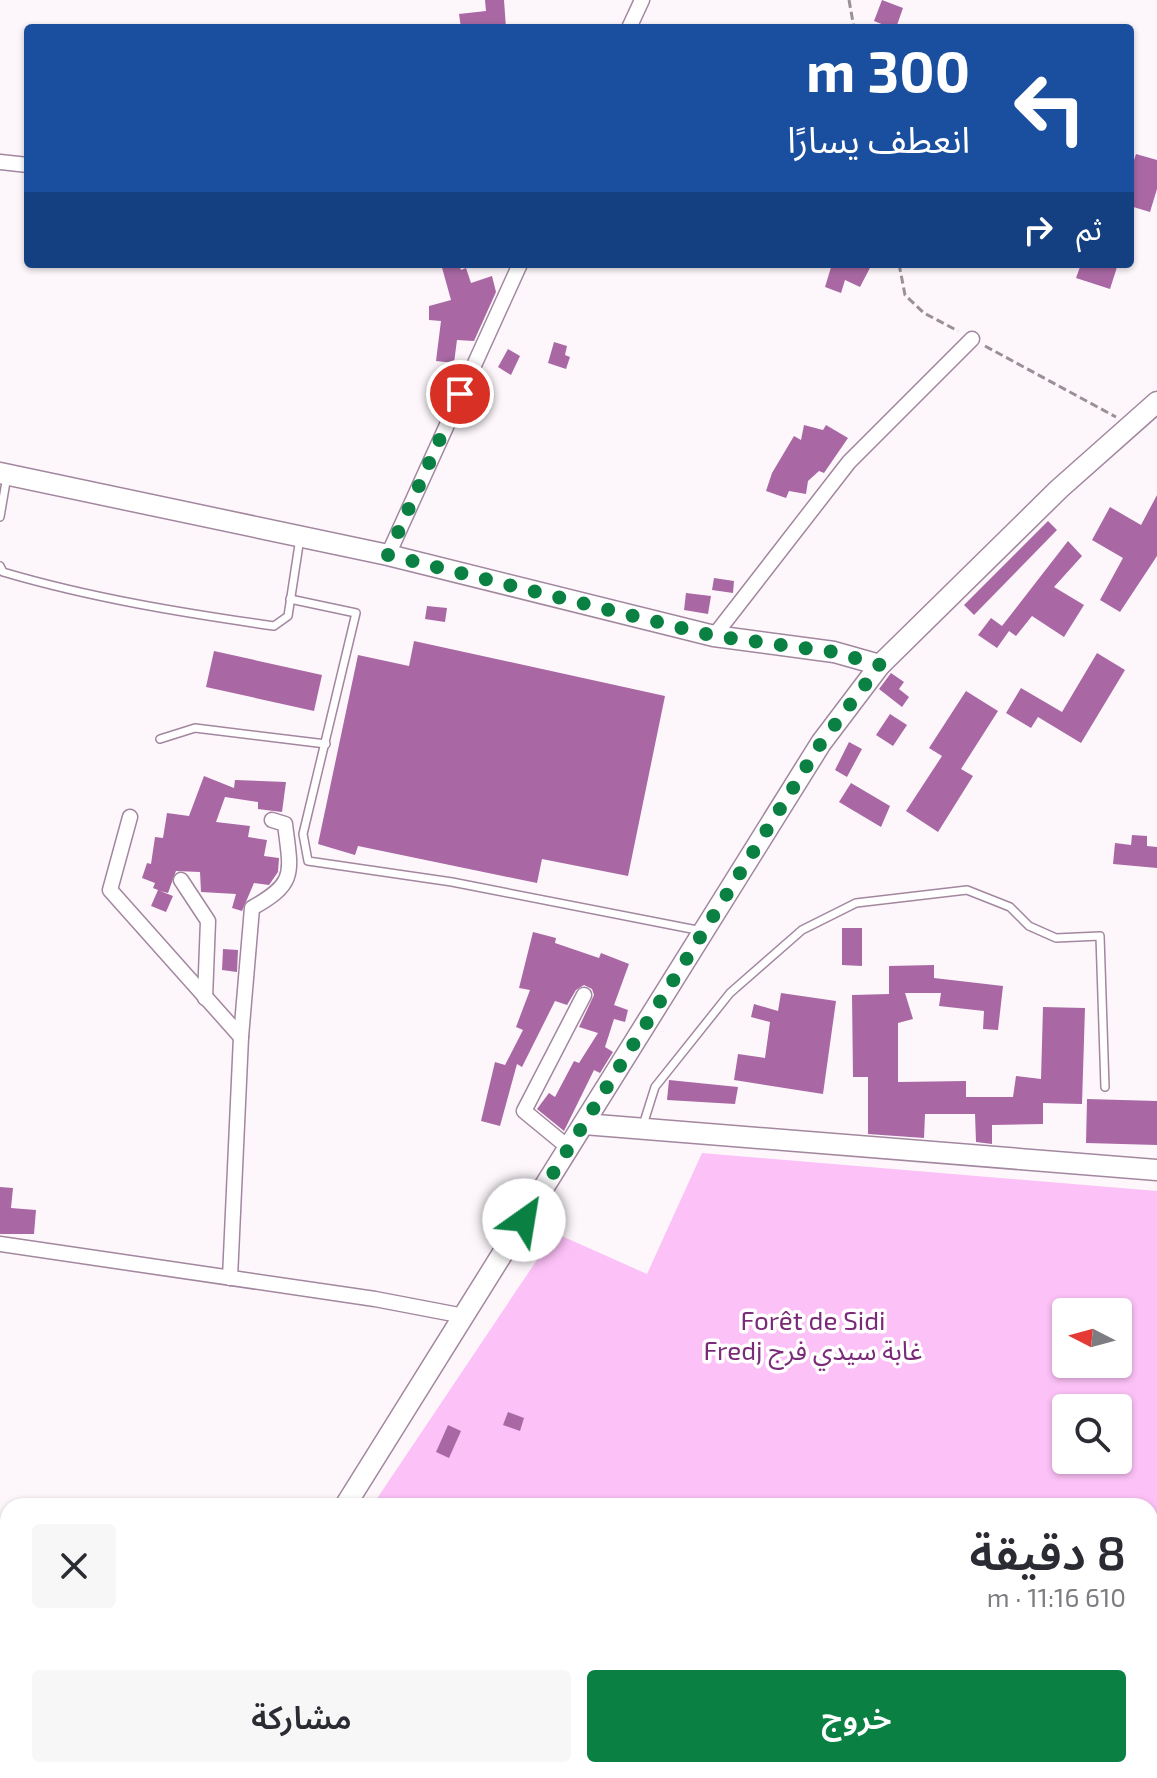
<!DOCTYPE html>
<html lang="ar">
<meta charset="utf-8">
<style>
:root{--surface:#fff;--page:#f7f7f7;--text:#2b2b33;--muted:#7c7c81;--accent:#0b8043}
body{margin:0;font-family:"Exo 2","Noto Sans Arabic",sans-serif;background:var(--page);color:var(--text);direction:rtl;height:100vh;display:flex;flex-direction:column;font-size:30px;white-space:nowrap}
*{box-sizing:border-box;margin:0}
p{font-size:26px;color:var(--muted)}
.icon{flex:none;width:44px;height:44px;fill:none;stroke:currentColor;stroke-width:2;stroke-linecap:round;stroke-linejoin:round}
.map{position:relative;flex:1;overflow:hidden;direction:ltr}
.sheet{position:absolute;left:0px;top:1498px;width:1158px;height:280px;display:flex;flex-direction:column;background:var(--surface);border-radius:24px 24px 0 0;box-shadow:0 2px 6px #0004;direction:rtl}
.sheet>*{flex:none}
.guide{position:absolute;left:24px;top:24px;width:1110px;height:244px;border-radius:8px;box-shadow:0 2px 6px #0004;direction:rtl;background:#1a4fa0;color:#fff;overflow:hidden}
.needle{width:52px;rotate:276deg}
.buttons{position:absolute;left:1052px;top:1298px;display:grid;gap:16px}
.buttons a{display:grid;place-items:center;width:80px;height:80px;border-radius:8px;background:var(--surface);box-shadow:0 2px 6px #0004;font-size:40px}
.pin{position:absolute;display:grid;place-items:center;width:68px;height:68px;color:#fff;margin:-34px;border:4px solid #fff;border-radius:50%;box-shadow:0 2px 8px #0007}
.me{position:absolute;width:88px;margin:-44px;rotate:32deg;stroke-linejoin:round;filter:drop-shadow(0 0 6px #0008)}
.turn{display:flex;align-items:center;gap:28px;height:168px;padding:0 32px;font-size:36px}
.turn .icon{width:104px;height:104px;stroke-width:2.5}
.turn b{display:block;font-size:56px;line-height:68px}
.then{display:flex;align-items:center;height:76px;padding:0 32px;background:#0003;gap:16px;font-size:30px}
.round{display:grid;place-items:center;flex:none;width:84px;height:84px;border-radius:8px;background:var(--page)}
.head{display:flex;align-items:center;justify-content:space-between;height:136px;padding:0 32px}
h1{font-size:48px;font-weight:600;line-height:60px}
.primary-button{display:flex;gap:16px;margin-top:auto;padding:16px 32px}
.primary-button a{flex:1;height:92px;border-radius:8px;background:var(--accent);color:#fff;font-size:32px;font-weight:600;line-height:92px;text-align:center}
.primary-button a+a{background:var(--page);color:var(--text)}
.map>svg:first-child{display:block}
.green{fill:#fcc1f7;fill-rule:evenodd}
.building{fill:#a968a4}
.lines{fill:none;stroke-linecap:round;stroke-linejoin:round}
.lane-casing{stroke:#a2879f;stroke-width:10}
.street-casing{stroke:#a2879f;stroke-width:17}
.secondary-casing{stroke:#a2879f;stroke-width:23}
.path{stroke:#999098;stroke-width:3;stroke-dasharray:8 4;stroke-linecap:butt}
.lane{stroke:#fff;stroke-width:7}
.street{stroke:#fff;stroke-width:14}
.secondary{stroke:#fff;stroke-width:20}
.route{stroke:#0b8043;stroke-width:14;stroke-dasharray:0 25.2}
.labels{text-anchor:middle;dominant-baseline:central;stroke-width:7;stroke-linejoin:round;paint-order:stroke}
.park-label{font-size:26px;fill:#7a2b77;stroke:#fff}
</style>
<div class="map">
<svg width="1157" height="1778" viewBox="0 0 1157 1778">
<rect width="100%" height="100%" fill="#fdf7fc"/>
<path class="green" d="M702,1153L1157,1191V1778H356L360,1770H1150V1506H372L555,1233L647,1274ZM1066,1312H1118V1364H1066ZM1066,1408H1118V1460H1066Z"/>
<g class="building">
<path d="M485,0H504L506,28H461L459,14L486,11Z"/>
<path d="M882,0L903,8L896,28H883L884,25L874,21Z"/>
<path d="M1136,154L1157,160V189L1150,212L1130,206V172Z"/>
<path d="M441,264H459L461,270L466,268L471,283L492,276L496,292L474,341L457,340L454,363L436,361L441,321L429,320V306L451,300Z"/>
<path d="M832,264H872L860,287L845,280L841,293L825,287Z"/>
<path d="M1081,264H1118L1110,289L1076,278Z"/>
<path d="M554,342L567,346L565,355L570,357L566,369L548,363Z"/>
<path d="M508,349L520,356L511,375L498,367Z"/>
<path d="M804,425L823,430L826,425L848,438L824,473L819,471L808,481L806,494L789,491L786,498L766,491L772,473L794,436L801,440Z"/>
<path d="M1157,495V556L1120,612L1100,600L1123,558L1092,540L1110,507L1141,525Z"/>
<path d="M1048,521L1057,530L974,615L964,605Z"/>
<path d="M1068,541L1082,556L1054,587L1084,605L1064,637L1032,616L1016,636L1009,631L997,648L978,635L991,618L1002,626Z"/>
<path d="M714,578L734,581L733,593L712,590Z"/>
<path d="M686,593L711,596L708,614L684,610Z"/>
<path d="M427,606L447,608L445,622L425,619Z"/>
<path d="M414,641L665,696L628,876L542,859L537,883L358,846L355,855L318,844L358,655L409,666Z"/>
<path d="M214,651L322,675L314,711L206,687Z"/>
<path d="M1097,653L1125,670L1081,743L1038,717L1031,728L1006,713L1021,688L1062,712Z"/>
<path d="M891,673L904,682L899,689L909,697L902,707L879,689Z"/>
<path d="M966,691L998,711L961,769L973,776L938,832L906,811L942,756L929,748Z"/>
<path d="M890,714L907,725L893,746L876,735Z"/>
<path d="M849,742L862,749L847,777L835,770Z"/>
<path d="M204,776L234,788L235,780L286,782L282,812L258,809V802L225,797L216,822L250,826L248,837L267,840L264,856L279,858L278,872L269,885L254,883L242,911L232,908L236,894L201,892L200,872L176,871L168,893L160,891L173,896L166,912L151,906L158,890L153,888L155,883L142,878L147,863L151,864L155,837L163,838L167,813L189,816Z"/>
<path d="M851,783L890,806L881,827L839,802Z"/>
<path d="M1132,835L1147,836V846L1157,847V868L1113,864L1115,843L1131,845Z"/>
<path d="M842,928H862V966L842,965Z"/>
<path d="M533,932L556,938L555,943L599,958L601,953L629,964L614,1005L628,1010L625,1022L614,1019L605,1047L613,1052L600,1073L594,1070L564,1131L537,1109L549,1093L555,1097L574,1061L579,1063L598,1033L579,1027L594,995L592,989L584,985L576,990L567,1005L555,1001L522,1067L517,1064L500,1126L481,1121L495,1062L505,1065L523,1030L516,1027L530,990L519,988Z"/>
<path d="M223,949L238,950L237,972L222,970Z"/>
<path d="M934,965V978L1003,986L998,1030L983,1029L984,1011L939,1006L941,993H905L913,1019L898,1023V1082L966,1081V1097H1013L1016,1076L1041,1079L1043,1007L1085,1008L1082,1104L1043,1103V1124L992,1125V1144L976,1142L975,1114H925L924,1138L868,1134V1077H853L852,995L889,994V966Z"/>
<path d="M781,993L836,1001L823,1094L734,1080L738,1054L765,1058L770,1022L751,1017L754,1004L778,1011Z"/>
<path d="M669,1080L738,1087L735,1104L667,1100Z"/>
<path d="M1087,1099L1157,1101V1145L1086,1143Z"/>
<path d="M0,1187L13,1188L11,1208L36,1210L34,1234H0Z"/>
<path d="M508,1412L524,1418L520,1431L503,1425Z"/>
<path d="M448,1425L461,1431L449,1458L436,1452Z"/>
</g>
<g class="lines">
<defs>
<g id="lane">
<path d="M0,517L7,476"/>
<path d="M0,566L3,572C91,598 183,613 274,626L288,616L300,538"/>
<path d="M290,599L356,613L303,834L308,861L452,882L702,931"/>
<path d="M160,739L195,728L326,744"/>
<path d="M643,1125L655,1087L730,993L802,930L856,903L967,890L1010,907L1029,926L1056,938L1100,936L1105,1087"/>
</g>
<g id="street">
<path d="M629,28L642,0"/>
<path d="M0,162L28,165"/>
<path d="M388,555L520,264"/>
<path d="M714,636L849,462L972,339"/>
<path d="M130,817L110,890L241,1037"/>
<path d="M181,880L208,921L205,998"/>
<path d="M569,1148L524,1111L584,995"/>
<path d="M0,1244L375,1299L464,1316"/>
<path d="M230,1278L241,1037L252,908C297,883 291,873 285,824L272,820"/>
</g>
<g id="secondary">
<path d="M0,473L388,555L714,636L834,652L880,665"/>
<path d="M584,1124L1157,1170"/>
<path d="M345,1506L821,743L880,665L1059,489L1157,402"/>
<path d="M170,1778L175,1770"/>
</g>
</defs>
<use href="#lane" class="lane-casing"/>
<use href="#street" class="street-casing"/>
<use href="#secondary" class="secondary-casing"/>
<g class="path">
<path d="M849,0L854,28"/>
<path d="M899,264L905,295L924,313L958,331"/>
<path d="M985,346L1116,417"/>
<path d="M0,1595L8,1596"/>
</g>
<use href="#lane" class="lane"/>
<use href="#street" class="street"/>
<use href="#secondary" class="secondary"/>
</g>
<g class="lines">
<path class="route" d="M460,394L388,555L714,636L834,652L880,665L821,743L524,1220"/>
</g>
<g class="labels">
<g class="park-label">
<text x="813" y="1319">Forêt de Sidi<tspan x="813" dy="30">Fredj غابة سيدي فرج</tspan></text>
</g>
</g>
</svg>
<div class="buttons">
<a><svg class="needle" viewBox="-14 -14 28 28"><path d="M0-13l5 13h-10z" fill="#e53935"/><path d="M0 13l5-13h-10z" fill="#7c7c81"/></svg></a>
<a><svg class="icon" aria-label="search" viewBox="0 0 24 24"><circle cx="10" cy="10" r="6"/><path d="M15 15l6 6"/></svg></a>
</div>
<div class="pin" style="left:460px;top:394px;background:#d93025"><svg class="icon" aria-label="arrive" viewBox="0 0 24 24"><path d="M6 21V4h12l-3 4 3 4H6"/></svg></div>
<svg class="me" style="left:524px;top:1220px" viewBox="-20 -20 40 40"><circle r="19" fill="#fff"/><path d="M0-13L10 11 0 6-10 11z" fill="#0b8043"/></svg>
<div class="guide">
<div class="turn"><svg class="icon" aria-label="left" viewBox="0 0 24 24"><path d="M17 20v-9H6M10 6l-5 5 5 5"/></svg><div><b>300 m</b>انعطف يسارًا</div></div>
<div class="then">ثم<svg class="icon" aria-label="right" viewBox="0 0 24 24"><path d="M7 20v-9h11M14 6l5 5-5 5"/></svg></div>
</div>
<section class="sheet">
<div class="head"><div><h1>8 دقيقة</h1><p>610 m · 11:16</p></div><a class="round"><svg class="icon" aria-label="close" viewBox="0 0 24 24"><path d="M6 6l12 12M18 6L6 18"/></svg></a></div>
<div class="primary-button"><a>خروج</a><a>مشاركة</a></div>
</section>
</div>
